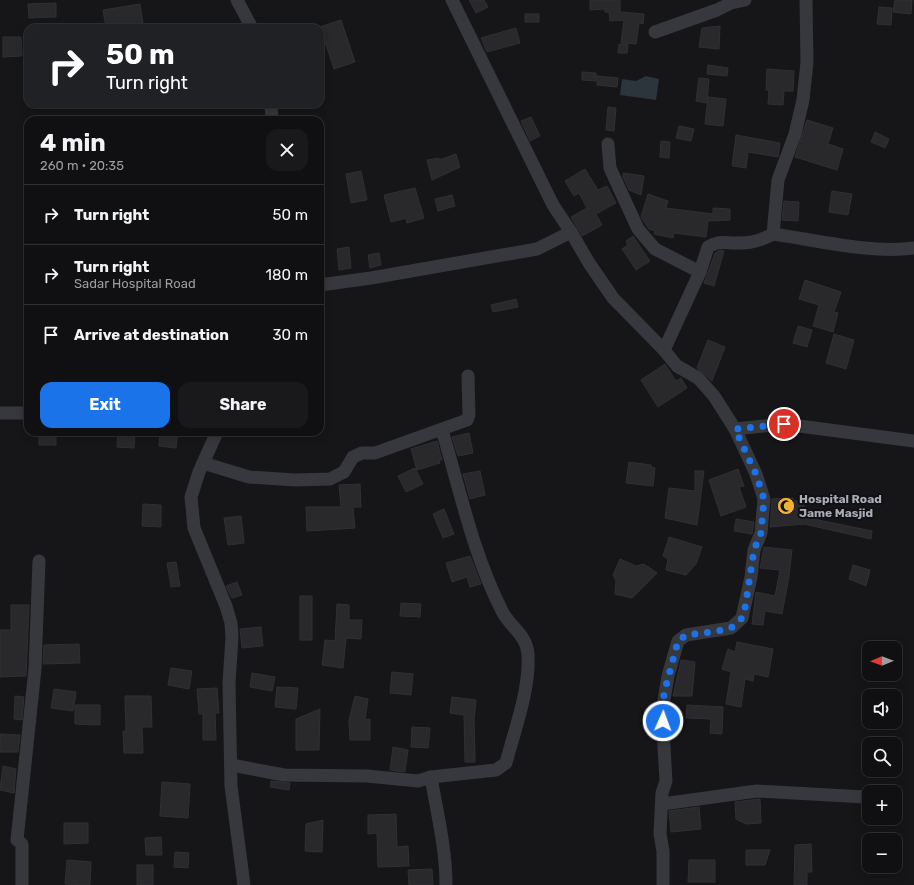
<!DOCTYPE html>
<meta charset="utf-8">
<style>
:root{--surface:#101012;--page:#19191b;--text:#f1f3f6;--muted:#9c9d9f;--line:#303032;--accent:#1a73e8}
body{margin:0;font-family:Rubik,sans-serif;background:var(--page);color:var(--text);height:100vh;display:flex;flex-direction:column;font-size:15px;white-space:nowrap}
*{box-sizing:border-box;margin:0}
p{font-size:13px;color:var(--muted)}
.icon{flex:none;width:22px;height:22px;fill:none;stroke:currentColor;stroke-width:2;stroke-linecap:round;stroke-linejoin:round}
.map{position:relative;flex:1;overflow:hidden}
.panel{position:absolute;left:24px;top:116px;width:300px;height:320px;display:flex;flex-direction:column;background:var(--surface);border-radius:12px;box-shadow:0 2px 10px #0003,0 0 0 1px var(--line)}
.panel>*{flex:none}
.guide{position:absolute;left:24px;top:24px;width:300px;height:84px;border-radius:12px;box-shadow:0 2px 10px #0003,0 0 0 1px var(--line);background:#202124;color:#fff;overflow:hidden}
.needle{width:26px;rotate:269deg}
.fabs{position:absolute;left:862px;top:641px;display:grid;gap:8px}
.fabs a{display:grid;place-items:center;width:40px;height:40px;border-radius:8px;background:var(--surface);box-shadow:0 2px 10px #0003,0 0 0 1px var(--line);font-size:20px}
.pin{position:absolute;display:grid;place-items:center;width:34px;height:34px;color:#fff;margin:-17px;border:2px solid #fff;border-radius:50%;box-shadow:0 1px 4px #0007}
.me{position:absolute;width:44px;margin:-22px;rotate:2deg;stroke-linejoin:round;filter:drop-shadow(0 0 3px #0008)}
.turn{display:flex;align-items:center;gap:14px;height:84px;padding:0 16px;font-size:18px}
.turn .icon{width:52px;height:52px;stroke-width:2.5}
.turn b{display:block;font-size:28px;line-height:34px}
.round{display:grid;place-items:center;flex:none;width:42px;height:42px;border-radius:12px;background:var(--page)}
.overview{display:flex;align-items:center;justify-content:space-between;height:68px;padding:0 16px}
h1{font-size:24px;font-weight:700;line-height:30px}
.primary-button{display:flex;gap:8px;margin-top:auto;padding:8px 16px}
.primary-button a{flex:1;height:46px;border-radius:12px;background:var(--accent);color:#fff;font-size:16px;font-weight:700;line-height:46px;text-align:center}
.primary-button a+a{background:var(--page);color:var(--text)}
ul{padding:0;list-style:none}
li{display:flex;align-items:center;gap:12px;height:60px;padding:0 16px;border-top:1px solid var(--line)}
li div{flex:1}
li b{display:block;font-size:15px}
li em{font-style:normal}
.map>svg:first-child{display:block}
.water{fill:#2c353c}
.building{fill:#29292c;stroke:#303034}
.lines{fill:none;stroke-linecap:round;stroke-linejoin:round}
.minor{stroke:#37383d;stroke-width:13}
.route{stroke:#1a73e8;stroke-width:7;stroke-dasharray:0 12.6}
.labels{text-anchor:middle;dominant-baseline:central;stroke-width:4;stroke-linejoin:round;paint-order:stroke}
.poi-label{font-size:12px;font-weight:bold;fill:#a8adb8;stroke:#111113;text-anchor:start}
</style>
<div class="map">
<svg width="914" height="885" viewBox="0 0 914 885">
<rect width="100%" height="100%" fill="#161618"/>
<path class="water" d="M646,76L659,79L656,100L620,95L622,79L636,81Z"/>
<g class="building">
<path d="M469,0H484L488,7L476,13Z"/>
<path d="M590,0H620V12L644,14L643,24L639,23L636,44L621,43L624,20L610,21L609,12H605V9L590,10Z"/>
<path d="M895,0H912L911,14L893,12Z"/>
<path d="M56,3V17L29,18L28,4Z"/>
<path d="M140,4L143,23L106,28L103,10Z"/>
<path d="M879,7L892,8L891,25L877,24Z"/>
<rect x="525" y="14" width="14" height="8"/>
<path d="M341,20L355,62L334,69L320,27Z"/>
<path d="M720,26L719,49L699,47L702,28Z"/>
<path d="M516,28L520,43L487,52L481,38Z"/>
<path d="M3,37H21L22,56L3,57Z"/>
<path d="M619,44L628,45L627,53H618Z"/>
<path d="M708,65L728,68L727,76L707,74Z"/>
<path d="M767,69L794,71L793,91H784L783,105L768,104L769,90H766Z"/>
<path d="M582,72L596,73V81L582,80Z"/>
<path d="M597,76L618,78L617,87L597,85Z"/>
<path d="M699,78L709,79L707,103L696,101Z"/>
<path d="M708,97L726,99L723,126L705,124Z"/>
<path d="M608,107L616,108L614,131L606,130Z"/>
<path d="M531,117L540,136L530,141L521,121Z"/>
<path d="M807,120L833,128L828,144L843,149L837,170L795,157Z"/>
<path d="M679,126L694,129L691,141L676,138Z"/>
<path d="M875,132L889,139L885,148L871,142Z"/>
<path d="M736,135L780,143L778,157L748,152L746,168L732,166Z"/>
<path d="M661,141L670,142L669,158L660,157Z"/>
<path d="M456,154L460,167L432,180L427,160L439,158V160Z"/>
<path d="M585,169L598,190L607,186L616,203L596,214L602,225L582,236L571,217L587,208L579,193L574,196L565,181Z"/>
<path d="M361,171L367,200L351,203L346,174Z"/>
<path d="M623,173L644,176L641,195L629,190L623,177Z"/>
<path d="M415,188L424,218L407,223L406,218L391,222L384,195Z"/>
<path d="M832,191L852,194L848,215L829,212Z"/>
<path d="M648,194L668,201L666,208L713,214V208L730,209V220L708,221L706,237L674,233L673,238L654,234L655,231L649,229L641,217Z"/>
<path d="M452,195L455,206L438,211L435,199Z"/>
<path d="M784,201L799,202L798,221L782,220Z"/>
<path d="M633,236L650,261L636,270L622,249L628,245L626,241Z"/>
<path d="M349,247L351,268L339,270L337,249Z"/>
<path d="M721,250L724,251L714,286L704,283L715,253Z"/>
<path d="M379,253L381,265L370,268L368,255Z"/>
<path d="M805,280L841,292L834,312L838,313L833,332L813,326L819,305L799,299Z"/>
<path d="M516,299L518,307L493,312L491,305Z"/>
<path d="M798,326L812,330L807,347L793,343Z"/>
<path d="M834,334L854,340L846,369L826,363Z"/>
<path d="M708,340L725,347L712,381L697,368Z"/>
<path d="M665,364L676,381L681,378L687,388L658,407L641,380Z"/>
<rect x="39" y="432" width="17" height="13"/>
<path d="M118,432H135L134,448L117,447Z"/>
<path d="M160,432H178L176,448L159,446Z"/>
<path d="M469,433L473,453L458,456L452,437Z"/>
<path d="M437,441L442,460H439L440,463L417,470L411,449Z"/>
<path d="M629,462L651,465V467L655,468L653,486L626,483Z"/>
<path d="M415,468L423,484L406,492L398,476Z"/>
<path d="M738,469L744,486L739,487L746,507L721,516L709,480Z"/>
<path d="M480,471L485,495L470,499L463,474Z"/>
<path d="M695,471H704L697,525L665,518L669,488L695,491Z"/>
<path d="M360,484L361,507H353L355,528L307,531L306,507H341L339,485Z"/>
<path d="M793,498V501H804V517L872,531L871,539L804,524L770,527L772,499Z"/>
<path d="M143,504L161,505V527L142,526Z"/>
<path d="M444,509L454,534L443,538L433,514Z"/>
<path d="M241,516L244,543L228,545L224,518Z"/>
<path d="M736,519L754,522L752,534L734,531Z"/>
<path d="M669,537L702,547L696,564L686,575L666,570L668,559L663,556Z"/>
<path d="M764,547L792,550L789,576L782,614L765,611L763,625L752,624L756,592L775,596L780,570L760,568Z"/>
<path d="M470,556L481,584L470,587L467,577L452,582L446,563Z"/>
<path d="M620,559L636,566L644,564L657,573L632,598L615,594L616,580L613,575Z"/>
<path d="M176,562L180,586L171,587L167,563Z"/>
<path d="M853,565L870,570L866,586L849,579Z"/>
<path d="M237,582L242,595L232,598L226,586Z"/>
<rect x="300" y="596" width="12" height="44"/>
<path d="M401,603L421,604L420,617L400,616Z"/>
<path d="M337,604L349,605V620H362L361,639L346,638L343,668L322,665L325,640L335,641Z"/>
<path d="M11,605H29L26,676L0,677V630H11Z"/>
<path d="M261,627L263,646L242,648L240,629Z"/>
<path d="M737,642L773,649L768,677L754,674L753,681L745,679L741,707L726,704L731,672L722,669L728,649L735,652Z"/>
<path d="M79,644L80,663L43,664L44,645Z"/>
<path d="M681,660L695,662L692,696H673Z"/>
<path d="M171,668L192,671L189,689L168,685Z"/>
<path d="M392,672L413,674L411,695L390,693Z"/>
<path d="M252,673L275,677L272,691L250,687Z"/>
<path d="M277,687L298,688L296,709L275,707Z"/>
<path d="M217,688L219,713H215L216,740H203V714H199L197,689Z"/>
<path d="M54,689L76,692L73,711L51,708Z"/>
<path d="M15,696L24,697L22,720L14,719Z"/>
<path d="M125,696H151L152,727H142L143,753H124L123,731H126Z"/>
<path d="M355,696L368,699L365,720L370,719V740H350L349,720Z"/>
<path d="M452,697L476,700L474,720L475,762H465L464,715L450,713Z"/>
<path d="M75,705H100V725L75,724Z"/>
<path d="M687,705L723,707L722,734L710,733L711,719L686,718Z"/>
<path d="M320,709L319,750H296V719Z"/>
<path d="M412,727L430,728L428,748L411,747Z"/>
<path d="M0,734L20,735L18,752H0Z"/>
<path d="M393,747L408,750L405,772L390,770Z"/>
<path d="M3,766L16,769L14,793L0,790Z"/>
<path d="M271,781L290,783L289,790L270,787Z"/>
<path d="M162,782L190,784L188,818L160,816Z"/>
<path d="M760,799L761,823L746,824L736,819L735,802Z"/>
<path d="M699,807L701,829L671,832L669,811Z"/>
<path d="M396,814L397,847L408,846L409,866L378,867L377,833L368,834V815Z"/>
<path d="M323,820L322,852L305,851L306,824Z"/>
<path d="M64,823H88V843L64,844Z"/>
<path d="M161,837L162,855H146L145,838Z"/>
<path d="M811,844L812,872H807V885H794L795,845Z"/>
<path d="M746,850H770L765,865H746Z"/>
<path d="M175,852L189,853L188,868L174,867Z"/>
<path d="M67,860L91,862L90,885L65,884Z"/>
<path d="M689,860H715V882H688Z"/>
<rect x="137" y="865" width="16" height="20"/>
<path d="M432,869L433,885H409L408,870Z"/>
</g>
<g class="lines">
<g class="minor">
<path d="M237,0L252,28"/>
<path d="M452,0L553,205L571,232L589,263L613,298L664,350"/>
<path d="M655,32L717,10L731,3L745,0"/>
<path d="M271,104L272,120"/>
<path d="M608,144L610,168L638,229L655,249L700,272"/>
<path d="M773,234C816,240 872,254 914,248"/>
<path d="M320,285L371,278L537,249L571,232"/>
<path d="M0,413H28"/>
<path d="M735,429L784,424L914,441"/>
<path d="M217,432L199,472L191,497L194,528L226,606L231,623L232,637L229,683L231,786L244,885"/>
<path d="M203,463L249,477L295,480L330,479L344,472L353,457L362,453H375L467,420L469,415L468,376"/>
<path d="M231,765L284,775L367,776L418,781L431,777C437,813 446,848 446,885"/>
<path d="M431,777L496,770L506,763C515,728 530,690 528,654C527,635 509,626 502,611C473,554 460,490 442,430"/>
<path d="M662,804L757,791L865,797"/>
<path d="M22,885V844L17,840L35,669L39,561"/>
<path d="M663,885V851L660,834L662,793L666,781L662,712L668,676L678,641L686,635L731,628L742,618L751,577L754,550L761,533L764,499L756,474L735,429L714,396L698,378L677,366L664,350L700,272L708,247C721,239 726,244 740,243C751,243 764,239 773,234L778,180L795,134L803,100L807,62L806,0"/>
</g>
</g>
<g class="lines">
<path class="route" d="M663,721L664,693L678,641L686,635L713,632L731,628L742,618L745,608L754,550L761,533L764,499L756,474L735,429L784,424"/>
</g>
<defs>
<symbol id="mosque-disc" viewBox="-11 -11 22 22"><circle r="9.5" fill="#f2b134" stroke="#111113"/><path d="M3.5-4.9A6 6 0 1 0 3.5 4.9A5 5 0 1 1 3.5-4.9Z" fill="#111"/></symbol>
</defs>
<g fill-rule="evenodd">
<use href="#mosque-disc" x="776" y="496" width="20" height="20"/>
</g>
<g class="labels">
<g class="poi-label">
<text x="799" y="499">Hospital Road<tspan x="799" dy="14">Jame Masjid</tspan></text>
</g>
</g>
</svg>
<div class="fabs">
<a><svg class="needle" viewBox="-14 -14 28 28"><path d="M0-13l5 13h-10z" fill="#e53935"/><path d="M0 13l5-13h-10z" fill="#9c9d9f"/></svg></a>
<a><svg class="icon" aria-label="sound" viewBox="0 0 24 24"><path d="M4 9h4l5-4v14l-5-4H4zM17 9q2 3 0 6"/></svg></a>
<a><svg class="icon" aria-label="search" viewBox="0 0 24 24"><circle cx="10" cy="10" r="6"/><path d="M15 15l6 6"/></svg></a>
<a>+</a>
<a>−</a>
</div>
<div class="pin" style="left:784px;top:424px;background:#d93025"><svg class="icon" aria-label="arrive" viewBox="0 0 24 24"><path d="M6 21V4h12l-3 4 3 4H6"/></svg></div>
<svg class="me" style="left:663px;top:721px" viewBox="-20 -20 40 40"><circle r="17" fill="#1a73e8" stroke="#fff" stroke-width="3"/><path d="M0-11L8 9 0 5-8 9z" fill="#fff"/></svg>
<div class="guide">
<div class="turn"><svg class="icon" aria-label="right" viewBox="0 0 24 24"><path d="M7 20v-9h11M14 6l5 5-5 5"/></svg><div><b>50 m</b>Turn right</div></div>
</div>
<section class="panel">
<div class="overview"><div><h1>4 min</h1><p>260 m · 20:35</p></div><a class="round"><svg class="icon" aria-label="close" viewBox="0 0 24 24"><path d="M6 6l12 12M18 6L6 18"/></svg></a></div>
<ul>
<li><svg class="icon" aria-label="right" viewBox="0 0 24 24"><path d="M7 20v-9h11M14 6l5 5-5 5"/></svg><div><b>Turn right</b></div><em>50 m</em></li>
<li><svg class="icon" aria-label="right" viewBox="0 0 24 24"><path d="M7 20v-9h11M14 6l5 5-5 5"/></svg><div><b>Turn right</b><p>Sadar Hospital Road</p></div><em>180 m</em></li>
<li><svg class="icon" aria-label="arrive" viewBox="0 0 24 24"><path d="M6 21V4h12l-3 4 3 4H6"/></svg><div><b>Arrive at destination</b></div><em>30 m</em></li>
</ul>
<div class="primary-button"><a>Exit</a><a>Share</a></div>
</section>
</div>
